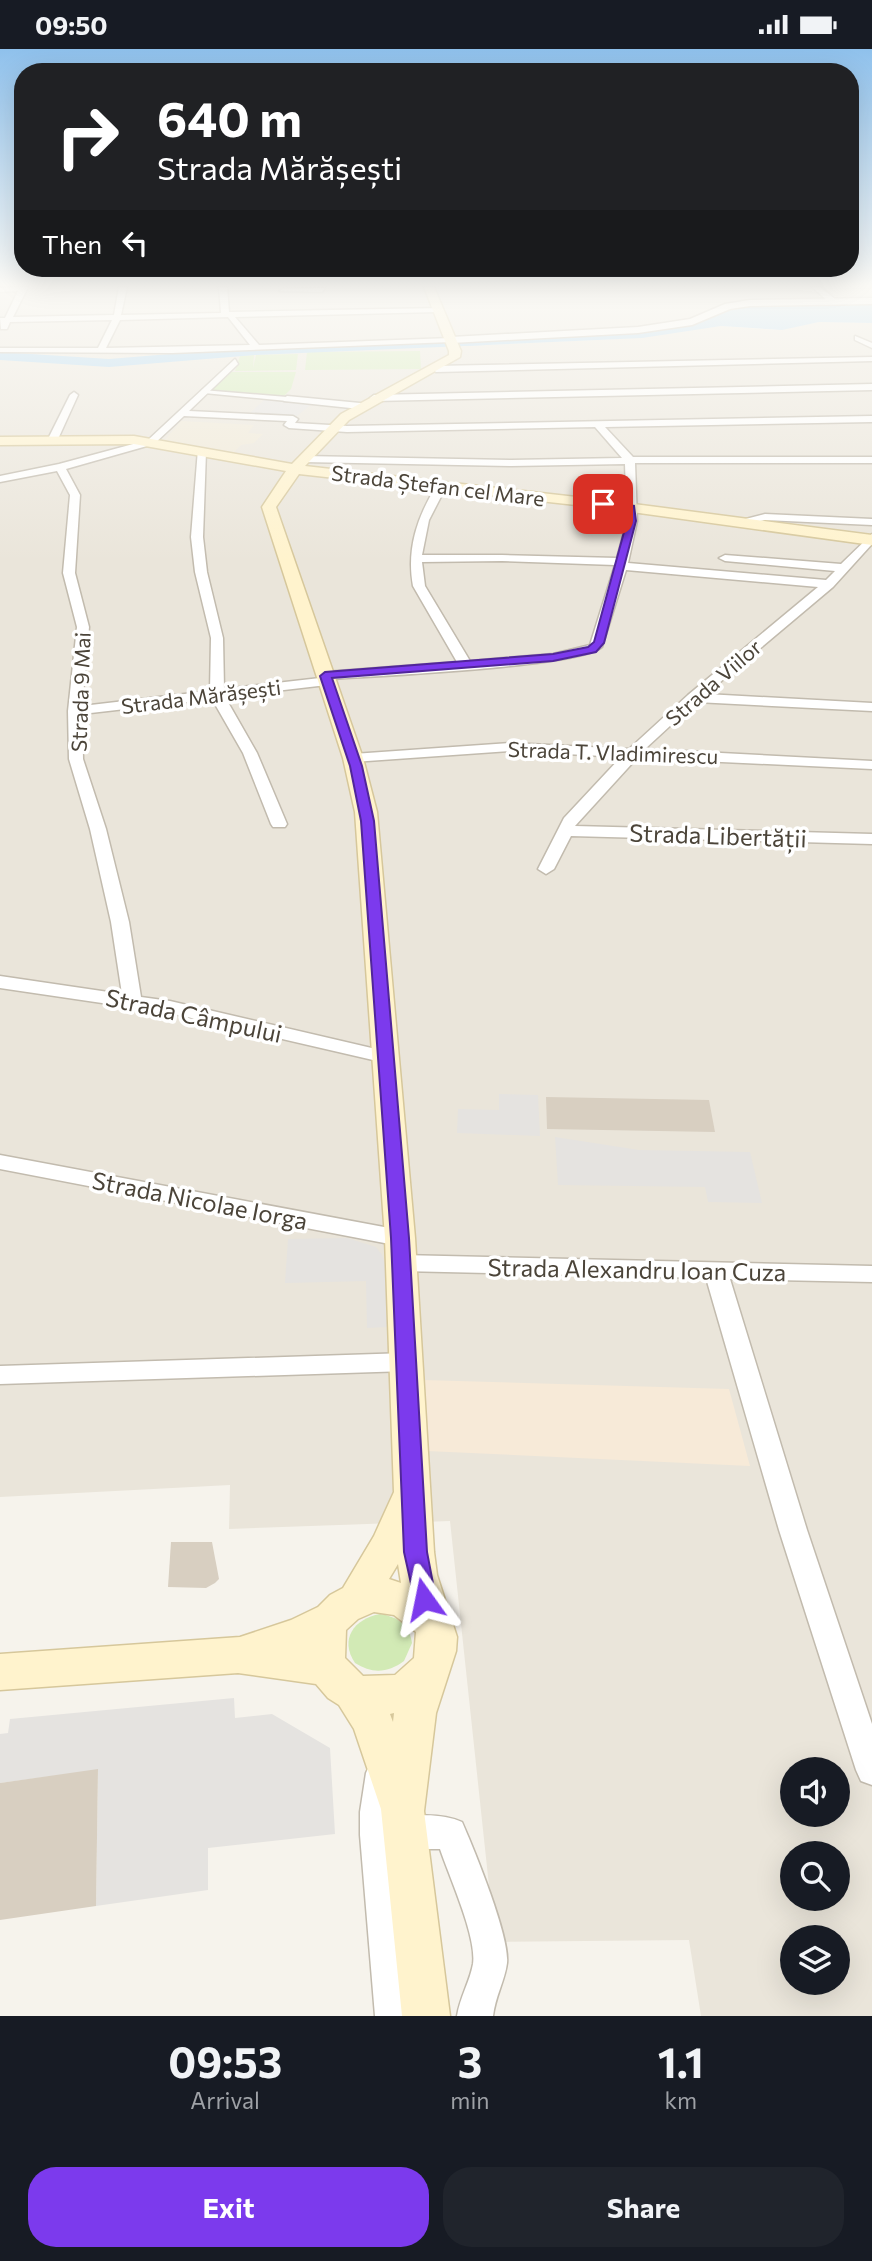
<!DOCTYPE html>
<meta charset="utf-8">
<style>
:root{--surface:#171b24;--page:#20242c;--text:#f1f3f6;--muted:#9ea1a6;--accent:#7c3aed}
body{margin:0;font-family:Commissioner,sans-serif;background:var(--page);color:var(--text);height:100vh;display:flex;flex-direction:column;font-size:26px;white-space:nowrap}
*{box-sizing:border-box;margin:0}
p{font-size:23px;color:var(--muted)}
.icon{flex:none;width:38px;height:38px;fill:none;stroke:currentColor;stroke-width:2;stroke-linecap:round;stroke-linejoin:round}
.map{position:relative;height:1967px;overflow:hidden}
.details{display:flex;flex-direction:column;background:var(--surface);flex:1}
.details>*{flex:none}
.hud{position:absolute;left:14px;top:14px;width:845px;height:214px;border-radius:28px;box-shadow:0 7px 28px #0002;background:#202124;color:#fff;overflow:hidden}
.controls{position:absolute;left:780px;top:1708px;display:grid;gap:14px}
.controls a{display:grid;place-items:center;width:70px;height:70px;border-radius:50%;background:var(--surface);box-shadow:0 7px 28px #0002;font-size:35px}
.pin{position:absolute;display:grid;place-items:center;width:60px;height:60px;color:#fff;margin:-30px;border-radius:14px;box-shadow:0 4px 10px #0006}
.me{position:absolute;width:77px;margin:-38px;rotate:348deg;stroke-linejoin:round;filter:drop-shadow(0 0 5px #0008)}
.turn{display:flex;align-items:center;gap:24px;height:147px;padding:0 28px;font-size:32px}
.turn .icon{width:91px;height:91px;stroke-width:2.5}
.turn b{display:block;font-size:49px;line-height:60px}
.then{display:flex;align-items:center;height:66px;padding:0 28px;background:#0003;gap:14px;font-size:26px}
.eta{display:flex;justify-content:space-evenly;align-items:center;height:119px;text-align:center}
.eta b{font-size:42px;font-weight:700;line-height:49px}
.cta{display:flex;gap:14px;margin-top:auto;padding:14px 28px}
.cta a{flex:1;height:80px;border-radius:28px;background:var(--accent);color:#fff;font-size:28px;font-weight:700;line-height:80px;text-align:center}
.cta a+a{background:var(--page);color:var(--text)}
.status{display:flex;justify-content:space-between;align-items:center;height:49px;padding:0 35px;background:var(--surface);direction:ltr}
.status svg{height:19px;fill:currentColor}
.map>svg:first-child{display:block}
.residential{fill:#eae5da;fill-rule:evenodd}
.commercial{fill:#f7ead8}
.education{fill:#efe8d6}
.green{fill:#d2eab5}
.parking{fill:#e5e3e0}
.water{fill:#a9d4f2}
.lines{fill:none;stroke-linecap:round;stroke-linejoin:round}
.river{fill:#a9d4f2;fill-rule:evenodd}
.building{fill:#d8cfc1}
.pedestrian-casing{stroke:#c2bbae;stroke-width:3}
.minor-casing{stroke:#c2bbae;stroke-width:3}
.tertiary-casing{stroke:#c2bbae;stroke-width:3}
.secondary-casing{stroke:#d6c79b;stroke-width:3}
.pedestrian{fill:#fff;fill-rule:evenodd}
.minor{fill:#fff;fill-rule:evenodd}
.tertiary{fill:#fff;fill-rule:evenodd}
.secondary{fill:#fff3cd;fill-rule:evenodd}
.route{fill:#7c3aed;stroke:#51269a;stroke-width:2}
.labels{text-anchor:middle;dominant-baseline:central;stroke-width:7;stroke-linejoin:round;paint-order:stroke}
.far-street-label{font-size:21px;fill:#4b4439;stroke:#fff}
.street-label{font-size:24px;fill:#4b4439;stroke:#fff}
</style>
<div class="status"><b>09:50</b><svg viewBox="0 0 49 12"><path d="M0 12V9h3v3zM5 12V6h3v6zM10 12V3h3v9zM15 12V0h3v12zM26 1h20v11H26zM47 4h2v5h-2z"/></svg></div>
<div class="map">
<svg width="872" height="1967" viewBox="0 0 872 1967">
<rect width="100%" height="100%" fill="#f6f3ec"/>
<path class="residential" d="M0,238H872V254L694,275L459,294L464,297L618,290L721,277L774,281L819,273L872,274V1967H701L689,1891L495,1893L450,1472L229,1480L230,1436L0,1448V310H44L99,317L247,304L448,297L446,294L274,300L96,312L0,303ZM793,1720H838V1766H793ZM793,1804H838V1850H793ZM793,1888H838V1934H793Z"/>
<path class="commercial" d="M423,1331L729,1340L750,1417L427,1402Z"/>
<path class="education" d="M181,372L254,376L248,384L263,385L254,394L241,396L234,403L165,391Z"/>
<g class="green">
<path d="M420,302L421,320L305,321L307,303Z"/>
<path d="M298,305L296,321L235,322L240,307L254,306L253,319L256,306Z"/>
<path d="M229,323H296L291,340L283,348L210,341Z"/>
<path d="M380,1565C398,1568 409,1575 412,1594L404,1612C388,1624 372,1625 355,1614C339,1590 354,1570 380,1565Z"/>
</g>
<g class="parking">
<path d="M265,350L313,354L293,370L246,368Z"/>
<path d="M499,1045L538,1046L540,1087L457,1084L458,1060L499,1061Z"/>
<path d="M555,1088L639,1101L750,1103L762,1154L708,1153L705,1138L558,1136Z"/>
<path d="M347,1189L376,1198L382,1206L385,1215L387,1278L367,1279L366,1232L285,1234L288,1190Z"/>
<path d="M234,1649L235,1669L272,1665L330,1699L335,1785L208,1799V1841L96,1857L98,1721L0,1734V1685L8,1684L10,1670Z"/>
</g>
<path class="water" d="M872,254V274L819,273L782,281L721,277L642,289L464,297L459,294L694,275L737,258L753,255Z"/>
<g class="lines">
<path class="river" d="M483,290L489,294L487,296L255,306L109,318L0,311V303L109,310L255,298Z"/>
</g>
<g class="building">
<path d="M546,1048L709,1051L715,1083L547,1080Z"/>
<path d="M171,1493H212L219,1530L215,1534L206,1539L168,1538Z"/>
<path d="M98,1720L96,1857L0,1871V1734Z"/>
</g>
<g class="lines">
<defs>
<path id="pedestrian" d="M202,341L287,348L290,350L287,352L204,344Z"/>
<g id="minor">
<path d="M28,238L13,268L114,266L119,238H127L121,266L221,264L219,238H227L229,263H232L438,259L442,261L438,263L235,268L259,296L451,289L455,291L451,293L172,304L0,303V299H98L112,271L10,273L7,280H1L0,269H5L18,242L0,243V239ZM228,268L250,296L106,299L120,271Z"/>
<path d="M812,238H820L836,251L829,253Z"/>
<path d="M325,239L322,243L279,242L283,240Z"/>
<path d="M855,287L872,294V299L855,291Z"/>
<path d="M872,308V312L436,323L432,320L436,317Z"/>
<path d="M235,310L238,315L189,362L293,367L298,370L295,374L347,377L872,367V373L605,378L633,408H872V414H635L637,472L628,514L826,531L835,522L725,512L719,509L725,506L841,515L872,485V495L833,538L706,645L872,654V662L696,653L645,700L872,712V720L637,709L575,777L872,785V795L571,787L554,820L546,825L538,820L564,769L621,708L510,702L353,713L346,709L353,705L510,694L629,700L688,646L818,538L626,521L602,598C582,618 374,627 333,630L332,635L327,636L225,648L257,704L287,775L285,778H273L271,775L243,704L212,650L82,665L83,710L106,780L129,873L141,948L170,952L393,1004L396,1008L393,1012L386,1014L170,964L0,939V927L122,945L111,873L90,780L69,710L68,662L77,578L63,524L70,446L57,422L0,433V427L59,415L148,391ZM184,367L287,372L284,376L289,379L347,383L595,378L622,409L511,411L304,407L299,410L304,413L511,417L625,415L627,472L617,509L502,506H422L429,471L447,436L438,434C418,466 406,499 413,537L457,613L325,623L320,624V629L224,640L223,589L207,523L203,488L206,402L198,400L191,488L195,523L211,589L210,642L82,657L89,578L75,524L80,446L66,420L154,395ZM502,512L615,516L590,596L553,605L470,612L425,537L422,513Z"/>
<path d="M872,335V341L374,352L370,349L374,346Z"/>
<path d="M74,343L78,346L58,390L50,392L48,390L70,346Z"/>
<path d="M287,347L360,354L365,357L360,360L284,352L283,350Z"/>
<path d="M765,465L872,470V476L765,471L739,476L734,473Z"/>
<path d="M0,1106L400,1181L408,1183L411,1189L408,1195L400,1197L0,1120Z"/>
<path d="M401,1206L872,1217V1233L730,1230L807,1481L872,1675V1736L861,1732L856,1721L779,1481L706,1229L401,1222L393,1220L390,1214L393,1208Z"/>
<path d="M407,1304L416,1306L419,1313L416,1320L407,1322L0,1335V1317Z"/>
<path d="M382,1709L393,1713L398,1724L392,1774C409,1763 444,1765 462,1773C474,1800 510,1888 507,1914C505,1931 495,1948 493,1967H457C460,1948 470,1932 473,1915C477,1888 449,1827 440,1800H404L393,1795L411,1967H375L360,1786V1763L366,1724L371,1713Z"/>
</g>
<path id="tertiary" d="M872,249V255L750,257L730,260L692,276L638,284L451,294L446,291L451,288L638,278L690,270L725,255L750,251Z"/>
<path id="secondary" d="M424,238H434L461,302L460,308L349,371L305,417L603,451L872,486V496L603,459L299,425L276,458L363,709L377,763L415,1189L434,1503L437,1526L457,1588L456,1602L436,1664L424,1762L450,1967H402L381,1760L354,1680L339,1656L328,1649L316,1635L238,1624L0,1641V1605L240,1588L291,1571L318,1558L330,1546L343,1539L374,1487L394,1443L385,1189L355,763L343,709L262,458L286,422L134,395L0,396V388L134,387L292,415L341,365L449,306V302ZM398,1515L401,1534L389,1530ZM374,1563L394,1566L416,1583L414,1609L395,1626L363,1627L345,1609L346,1581L358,1570ZM394,1664L393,1673L390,1665Z"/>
</defs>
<use href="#pedestrian" class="pedestrian-casing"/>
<use href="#minor" class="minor-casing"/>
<use href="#tertiary" class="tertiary-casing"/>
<use href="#secondary" class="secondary-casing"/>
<use href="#pedestrian" class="pedestrian"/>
<use href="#minor" class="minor"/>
<use href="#tertiary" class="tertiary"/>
<use href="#secondary" class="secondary"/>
</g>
<linearGradient id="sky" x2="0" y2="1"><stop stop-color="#8fc1ec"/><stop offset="0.46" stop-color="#fbfaf6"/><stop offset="1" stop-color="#fbfaf6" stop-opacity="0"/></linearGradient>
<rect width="872" height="513" fill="url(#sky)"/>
<path class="route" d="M603,453L634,457L636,472L604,594L596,603L553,612L332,629L362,717L374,772L409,1189L427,1503L436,1550L432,1557L424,1560L416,1557L404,1503L391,1189L361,772L350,717L320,627L325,623L553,605L588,598L594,593L627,472V461L600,457V453Z"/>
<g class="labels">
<g class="far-street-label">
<text transform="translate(438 436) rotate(7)">Strada Ștefan cel Mare</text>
<text transform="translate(713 633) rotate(-41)">Strada Viilor</text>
<text transform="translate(80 643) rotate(-88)">Strada 9 Mai</text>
<text transform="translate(201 647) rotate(-7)">Strada Mărășești</text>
<text transform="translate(613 703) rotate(2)">Strada T. Vladimirescu</text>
</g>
<g class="street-label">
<text transform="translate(718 786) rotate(2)">Strada Libertății</text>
<text transform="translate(194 966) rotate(12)">Strada Câmpului</text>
<text transform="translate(200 1151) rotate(11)">Strada Nicolae Iorga</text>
<text transform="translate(637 1220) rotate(1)">Strada Alexandru Ioan Cuza</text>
</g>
</g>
</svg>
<div class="controls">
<a><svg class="icon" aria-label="sound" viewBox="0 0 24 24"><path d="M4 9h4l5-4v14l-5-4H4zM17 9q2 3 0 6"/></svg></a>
<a><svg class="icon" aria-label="search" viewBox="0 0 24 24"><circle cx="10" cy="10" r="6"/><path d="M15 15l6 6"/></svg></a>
<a><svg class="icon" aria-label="layers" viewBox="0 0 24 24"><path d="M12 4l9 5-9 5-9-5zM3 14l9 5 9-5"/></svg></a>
</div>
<div class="pin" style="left:603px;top:455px;background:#d93025"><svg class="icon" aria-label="arrive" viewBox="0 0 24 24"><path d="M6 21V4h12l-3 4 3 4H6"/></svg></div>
<svg class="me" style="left:424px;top:1550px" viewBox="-20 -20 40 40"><path d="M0-17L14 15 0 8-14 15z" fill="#7c3aed" stroke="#fff" stroke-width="4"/></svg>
<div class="hud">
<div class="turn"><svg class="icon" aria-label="right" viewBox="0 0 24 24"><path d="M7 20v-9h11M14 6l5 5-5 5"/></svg><div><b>640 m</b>Strada Mărășești</div></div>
<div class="then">Then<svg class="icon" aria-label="left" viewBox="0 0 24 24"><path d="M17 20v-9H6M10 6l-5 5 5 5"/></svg></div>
</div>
</div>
<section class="details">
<div class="eta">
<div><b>09:53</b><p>Arrival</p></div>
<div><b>3</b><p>min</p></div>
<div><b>1.1</b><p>km</p></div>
</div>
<div class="cta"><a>Exit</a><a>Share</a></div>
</section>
